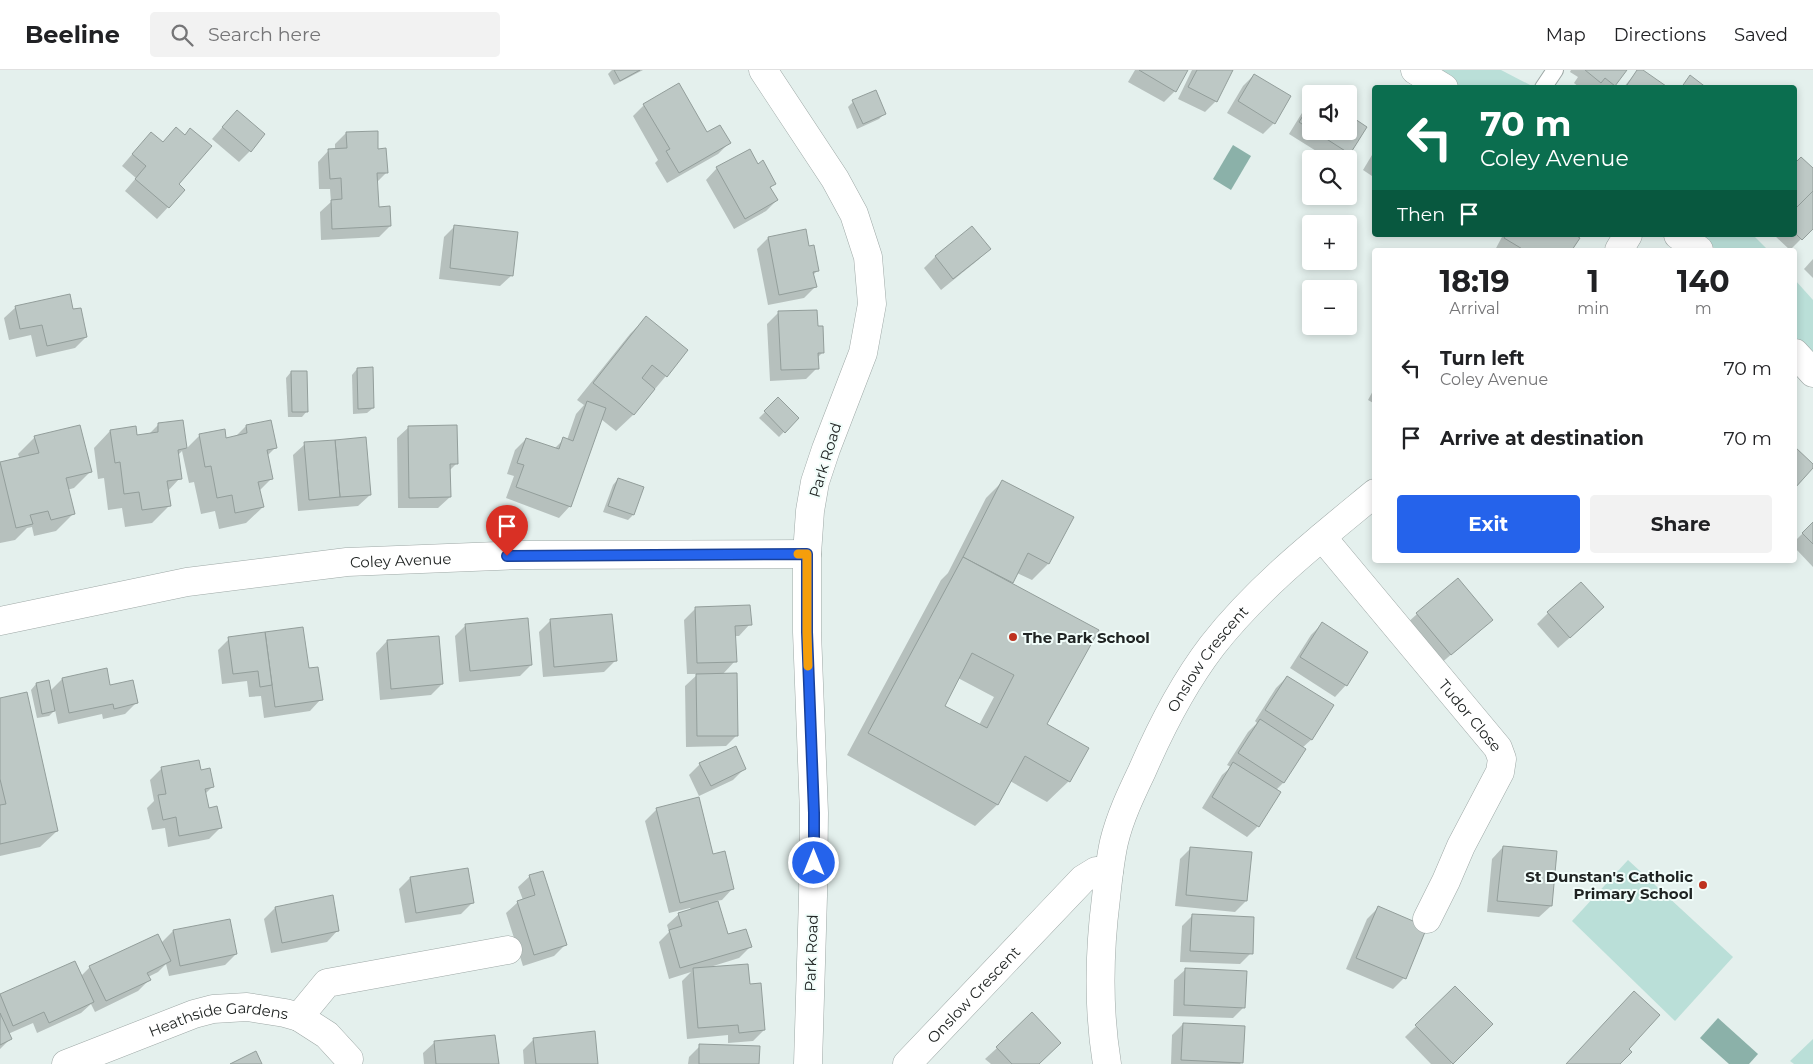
<!DOCTYPE html>
<meta charset="utf-8">
<style>
:root{--surface:#fff;--page:#f2f2f2;--text:#202124;--muted:#757577;--line:#e0e0e0;--accent:#2563eb}
body{margin:0;font-family:Montserrat,sans-serif;background:var(--page);color:var(--text);height:100vh;display:flex;flex-direction:column;font-size:19px;white-space:nowrap}
*{box-sizing:border-box;margin:0}
p{font-size:16px;color:var(--muted)}
.icon{flex:none;width:28px;height:28px;fill:none;stroke:currentColor;stroke-width:2;stroke-linecap:round;stroke-linejoin:round}
.map{position:relative;flex:1;overflow:hidden}
.drawer{position:absolute;left:1372px;top:178px;width:425px;height:315px;display:flex;flex-direction:column;background:var(--surface);border-radius:5px;box-shadow:0 2px 8px #0003}
.drawer>*{flex:none}
.top-card{position:absolute;left:1372px;top:15px;width:425px;height:152px;border-radius:5px;box-shadow:0 2px 8px #0003;background:#0b6e4f;color:#fff;overflow:hidden}
.fabs{position:absolute;left:1302px;top:15px;display:grid;gap:10px}
.fabs a{display:grid;place-items:center;width:55px;height:55px;border-radius:5px;background:var(--surface);box-shadow:0 2px 8px #0003;font-size:25px}
.pin{position:absolute;display:grid;place-items:center;width:42px;height:42px;color:#fff;margin:-51px -21px;border-radius:50% 50% 50% 0;rotate:-45deg;box-shadow:0 0 5px #0007}
.pin .icon{rotate:45deg}
.me{position:absolute;width:55px;margin:-28px;rotate:0deg;stroke-linejoin:round;filter:drop-shadow(0 0 4px #0008)}
.turn{display:flex;align-items:center;gap:18px;height:105px;padding:0 25px;font-size:22px}
.turn .icon{width:65px;height:65px;stroke-width:2.5}
.turn b{display:block;font-size:35px;line-height:42px}
.then{display:flex;align-items:center;height:48px;padding:0 25px;background:#0003;gap:10px;font-size:19px}
.eta{display:flex;justify-content:space-evenly;align-items:center;height:85px;text-align:center}
.eta b{font-size:30px;font-weight:700;line-height:35px}
.button{display:flex;gap:10px;margin-top:auto;padding:10px 25px}
.button a{flex:1;height:58px;border-radius:5px;background:var(--accent);color:#fff;font-size:20px;font-weight:700;line-height:58px;text-align:center}
.button a+a{background:var(--page);color:var(--text)}
ul{padding:0;list-style:none}
li{display:flex;align-items:center;gap:15px;height:70px;padding:0 25px}
li div{flex:1}
li b{display:block;font-size:19px}
li em{font-style:normal}
header{display:flex;align-items:center;gap:30px;box-sizing:border-box;height:70px;padding:0 25px;background:var(--surface);border-bottom:1px solid var(--line)}
header strong{font-size:24px}
nav{display:flex;gap:28px;margin-inline-start:auto;font-size:18px}
.search{width:350px;height:45px;background:var(--page);display:flex;align-items:center;gap:12px;box-sizing:border-box;padding:0 18px;border-radius:5px;color:var(--muted);font-size:19px}
.map>svg:first-child{display:block}
.green{fill:#badfd8}
.water{fill:#8bb1a9}
.shadow{fill:#0003;fill-rule:evenodd}
.building{fill:#bdc8c5;stroke:#939e9b;fill-rule:evenodd}
.lines{fill:none;stroke-linecap:round;stroke-linejoin:round}
.service-casing{stroke:#9ea8a6;stroke-width:18}
.minor-casing{stroke:#9ea8a6;stroke-width:29}
.tertiary-casing{stroke:#9ea8a6;stroke-width:29}
.service{stroke:#fff;stroke-width:16}
.minor{stroke:#fff;stroke-width:28}
.tertiary{stroke:#fff;stroke-width:28}
.route-casing{stroke:#184099;stroke-width:12}
.route{stroke:#2563eb;stroke-width:9}
.slow{stroke:#f59e0b;stroke-width:9}
.poi-dot{fill:#be321f;stroke:#f1fdfa;stroke-width:2}
.labels{text-anchor:middle;dominant-baseline:central;stroke-width:4;stroke-linejoin:round;paint-order:stroke}
.street-label{font-size:15px;fill:#202423;stroke:#f1fdfa}
.poi-label{font-size:15px;font-weight:bold;fill:#202423;stroke:#f1fdfa;text-anchor:start}
</style>
<header>
<strong>Beeline</strong>
<div class="search"><svg class="icon" aria-label="search" viewBox="0 0 24 24"><circle cx="10" cy="10" r="6"/><path d="M15 15l6 6"/></svg>Search here</div>
<nav><a>Map</a><a>Directions</a><a>Saved</a></nav>
</header>
<div class="map">
<svg width="1813" height="994" viewBox="0 0 1813 994">
<rect width="100%" height="100%" fill="#e4f0ed"/>
<g class="green">
<path d="M1425,0H1501L1534,17H1457Z"/>
<path d="M1698,165H1753L1768,180H1717Z"/>
<path d="M1795,210L1813,230V288L1795,266Z"/>
<path d="M1628,790L1733,887L1675,951L1572,851Z"/>
<path d="M1813,969V994H1794L1790,991Z"/>
</g>
<g class="water">
<path d="M1233,75L1251,86L1231,120L1213,109Z"/>
<path d="M1718,948L1758,984L1749,994H1729L1700,968Z"/>
</g>
<g class="shadow">
<path d="M612,0H643L614,15L608,4Z"/>
<path d="M1135,0H1187L1175,21L1164,32L1128,12Z"/>
<path d="M1192,0H1231L1216,31L1205,42L1178,29Z"/>
<path d="M1571,0H1625L1612,18H1580L1574,13L1578,7L1570,2Z"/>
<path d="M1638,0H1641L1664,18H1623Z"/>
<path d="M1254,5L1274,53L1263,64L1227,43L1243,16Z"/>
<path d="M853,32L885,43L879,49L857,59L848,37Z"/>
<path d="M1311,32V61H1349V47L1365,57L1349,83L1343,89H1329L1289,64L1305,38Z"/>
<path d="M644,35L707,64L729,73L718,84L667,113L655,93L658,90L633,46Z"/>
<path d="M226,53L250,81L239,92L212,69Z"/>
<path d="M346,63L387,102L376,113L378,138L390,156L379,167L321,170L320,142L331,132L330,119H319L318,92L329,80H335V74Z"/>
<path d="M162,74L177,114L184,120L157,149L125,121L136,108L122,96L140,75Z"/>
<path d="M1375,80V108L1363,100Z"/>
<path d="M758,95L775,113L770,118L777,130L766,141L734,159L706,110L717,98Z"/>
<path d="M1795,95L1813,100V157L1790,180L1774,165H1795Z"/>
<path d="M455,156L512,205L500,216L439,209L444,167Z"/>
<path d="M972,158L989,179L978,190L941,220L924,198L935,187Z"/>
<path d="M1503,165H1573L1571,180H1495Z"/>
<path d="M768,168L808,177L818,200L813,205L815,217L804,228L768,235L757,179Z"/>
<path d="M1813,189V208L1804,199Z"/>
<path d="M16,237L72,241L86,267L75,278L36,287L31,265L9,270L4,248Z"/>
<path d="M779,242L817,258L823,282L817,288V298L806,309L770,311L767,254Z"/>
<path d="M646,248L687,281L633,345L616,361L601,349L570,436L559,448L506,428L514,406L507,404L515,380L526,369L554,379L564,369L567,370L576,344L584,335L577,330L630,264Z"/>
<path d="M357,299L373,338L367,343L353,344L352,305Z"/>
<path d="M291,302L307,341L302,347H288L286,308Z"/>
<path d="M1375,317V334L1368,330Z"/>
<path d="M778,329L797,348L779,367L759,348Z"/>
<path d="M182,351L186,379L199,366L225,369L235,367L246,356L275,378L267,386L272,408L259,421L263,437L246,453L219,459L215,441L201,444L194,412L189,413L182,381L177,386L180,408L167,422L169,436L152,453L125,457L122,438L108,440L104,408L98,409L94,378L110,361L136,366L148,365L158,355Z"/>
<path d="M409,357L457,393L449,401L450,427L438,438H398L397,368Z"/>
<path d="M35,367L91,401L74,418L67,420L73,444L56,461L34,466L32,457L27,458L15,470L0,473V394L20,389L18,384Z"/>
<path d="M305,374L370,425L358,436L298,441L293,385Z"/>
<path d="M618,409L642,418L633,445L628,450L603,442L613,415Z"/>
<path d="M1003,411L1048,494L1032,510L1017,503L1010,514L1045,655L1069,711L1047,732L1010,711L997,735L975,756L847,685L941,510L948,503L986,428ZM958,608L994,627L979,655L944,637Z"/>
<path d="M1813,453V497L1795,478V471Z"/>
<path d="M695,539L750,554L739,566H734L735,591L722,605L737,665L726,676L686,677L685,616L698,604H687L684,550Z"/>
<path d="M1548,543L1591,549L1558,578L1537,554Z"/>
<path d="M1417,544L1491,550L1439,595L1405,555Z"/>
<path d="M550,551L615,591L604,602L543,607L539,562Z"/>
<path d="M1322,554L1367,582L1346,615L1335,627L1290,598L1311,565Z"/>
<path d="M466,555L531,595L520,606L459,612L455,566Z"/>
<path d="M302,559L308,599L321,629L310,641L264,648L261,626L249,627L247,611L222,614L218,580L229,569Z"/>
<path d="M387,571L442,614L431,625L380,630L376,583Z"/>
<path d="M1287,607L1312,669L1302,678L1283,713L1275,721L1258,756L1247,767L1202,738L1222,705L1231,697L1227,695L1248,662L1257,653L1255,651L1276,618Z"/>
<path d="M62,609L109,616L136,633L125,644L103,649L102,644L58,654L55,640L49,646L37,648L31,620L36,614L50,621Z"/>
<path d="M0,629L57,761L40,777L0,786Z"/>
<path d="M700,694L745,698L733,710L699,726L689,705Z"/>
<path d="M162,698L200,701L212,717L205,724L208,739L220,758L209,769L168,777L165,758L152,760L147,738L154,731L150,710Z"/>
<path d="M698,729L712,786L733,818L722,830L716,831L727,866L750,877L739,888L710,897L749,916L764,960L753,971L728,973V965L687,969L682,911L691,902L669,909L659,872L669,862L667,855L679,844L691,840L690,838L669,843L645,751L656,740Z"/>
<path d="M1503,777L1551,836L1539,847L1487,842L1492,789Z"/>
<path d="M1191,778L1246,831L1235,842L1175,836L1180,789Z"/>
<path d="M530,806L565,875L554,886L523,896L506,843L518,832L523,830L518,817Z"/>
<path d="M410,808L472,833L461,844L405,853L399,819Z"/>
<path d="M275,838L338,860L327,872L271,883L264,849Z"/>
<path d="M1378,838L1404,908L1393,919L1346,899L1367,849Z"/>
<path d="M1193,845L1251,883L1240,894L1180,892L1182,856Z"/>
<path d="M229,850L236,884L225,895L169,906L166,894L158,902L148,907L149,910L138,921L95,942L91,934L81,943L37,963L33,953L8,964L10,969L0,979V926L75,892L81,906L90,897L161,873L173,861Z"/>
<path d="M1186,899L1244,937L1233,948L1173,946L1174,910Z"/>
<path d="M1455,918L1491,954L1451,994H1431L1405,967Z"/>
<path d="M1183,954L1242,992L1240,994H1171L1172,965Z"/>
<path d="M534,969L597,994H524L523,980Z"/>
<path d="M435,972L498,994H424L423,983Z"/>
<path d="M700,976L758,994H688L689,987Z"/>
<path d="M997,978L1037,994H991L985,989Z"/>
</g>
<g class="building">
<path d="M614,0H640L620,11Z"/>
<path d="M1139,0H1188L1176,22Z"/>
<path d="M1197,0H1233L1217,32L1188,17Z"/>
<path d="M1585,0H1627L1615,16L1605,8L1601,13Z"/>
<path d="M1637,0H1643L1666,16L1665,18H1625Z"/>
<path d="M1254,4L1291,26L1275,54L1238,31Z"/>
<path d="M1690,5L1707,18H1681Z"/>
<path d="M679,13L707,62L720,55L731,73L679,103L666,81L670,79L643,34Z"/>
<path d="M876,20L886,44L863,54L852,30Z"/>
<path d="M1311,33V60L1299,52Z"/>
<path d="M237,40L265,64L251,82L222,57Z"/>
<path d="M1349,45L1367,57L1350,84L1314,61H1349Z"/>
<path d="M176,57L185,65L190,58L212,76L179,114L185,120L169,138L135,109L146,96L132,84L151,62L163,72Z"/>
<path d="M378,61V79L386,78L388,103H377L379,137L390,136L391,156L332,159L331,130L342,129L341,108L330,109L328,79L347,78L346,62Z"/>
<path d="M750,79L758,94L763,90L776,114L770,117L778,130L745,149L716,97Z"/>
<path d="M1801,87L1813,98V121L1795,139V93Z"/>
<path d="M1813,121V159L1802,170L1795,163V139Z"/>
<path d="M454,155L518,162L513,206L450,198Z"/>
<path d="M972,156L991,179L953,209L935,186Z"/>
<path d="M806,159L809,176L814,175L819,201L813,202L817,217L779,225L768,167Z"/>
<path d="M1506,165H1575L1580,168L1572,180H1524L1504,168Z"/>
<path d="M70,224L73,239L81,238L87,267L47,276L42,255L20,259L15,236Z"/>
<path d="M817,240L818,256H823L824,283H818L819,299L781,300L778,241Z"/>
<path d="M646,246L688,280L667,307L652,295L642,308L655,319L634,345L593,313Z"/>
<path d="M373,297L374,338L358,339L357,298Z"/>
<path d="M291,301H307L308,342H292Z"/>
<path d="M778,327L799,348L785,363L764,341Z"/>
<path d="M587,331L606,338L571,437L516,417L524,395L517,393L526,368L559,379L563,367L573,371Z"/>
<path d="M183,350L187,378L178,380L182,409L167,411L171,436L142,440L139,422L124,424L120,392L115,393L110,360L136,356L137,365L158,362V353Z"/>
<path d="M271,350L277,378L267,380L273,409L258,412L264,437L235,443L232,425L217,428L211,396L205,397L199,364L225,359L226,368L247,363L246,355Z"/>
<path d="M80,355L92,402L66,408L75,444L51,450L48,441L30,445L33,454L16,458L0,392L39,383L34,366Z"/>
<path d="M457,355L458,394H450L451,427L409,428L408,356Z"/>
<path d="M366,367L371,425L340,427L335,370Z"/>
<path d="M335,370L340,427L309,430L304,372Z"/>
<path d="M1795,377L1813,394V398L1795,418Z"/>
<path d="M618,408L644,417L634,445L608,436Z"/>
<path d="M1002,410L1074,447L1049,494L1028,483L1013,513L963,487Z"/>
<path d="M1813,452V474L1802,463Z"/>
<path d="M963,487L1099,560L1047,654L1089,678L1070,712L1025,686L998,735L868,663ZM972,583L1014,605L987,658L945,636Z"/>
<path d="M1458,508L1493,550L1451,585L1416,543Z"/>
<path d="M1581,512L1604,537L1570,568L1547,542Z"/>
<path d="M750,535L752,555L735,556L737,592L697,593L695,537Z"/>
<path d="M612,544L617,591L554,597L550,549Z"/>
<path d="M528,548L532,595L470,601L465,554Z"/>
<path d="M1322,552L1368,582L1347,616L1300,587Z"/>
<path d="M303,557L309,598L318,597L323,630L275,637L265,562Z"/>
<path d="M265,562L272,615L260,617L258,601L233,604L228,567Z"/>
<path d="M439,566L443,614L391,619L387,570Z"/>
<path d="M107,598L110,615L133,610L138,633L114,639L113,634L69,643L62,608Z"/>
<path d="M737,603L738,666H697L696,604Z"/>
<path d="M1287,606L1334,635L1312,670L1265,640Z"/>
<path d="M49,610L55,641L42,644L36,613Z"/>
<path d="M27,622L58,761L0,774V735L6,734L0,709V628Z"/>
<path d="M1260,649L1306,679L1284,713L1238,683Z"/>
<path d="M736,676L746,699L711,716L699,693Z"/>
<path d="M199,690L201,700L210,698L214,717L205,719L209,738L217,736L222,758L179,766L176,747L163,750L158,725L166,724L161,697Z"/>
<path d="M1233,692L1281,722L1259,757L1212,727Z"/>
<path d="M699,727L713,784L725,781L734,819L680,833L656,738Z"/>
<path d="M1503,776L1557,781L1552,836L1497,831Z"/>
<path d="M1190,777L1252,782L1247,831L1186,825Z"/>
<path d="M468,798L474,833L416,843L410,807Z"/>
<path d="M543,801L567,875L534,885L517,831L535,825L529,805Z"/>
<path d="M333,825L339,861L282,873L275,837Z"/>
<path d="M718,831L728,864L746,859L752,877L680,898L669,860L682,856L678,843Z"/>
<path d="M1378,836L1427,857L1406,909L1356,888Z"/>
<path d="M1192,844L1254,847L1253,884L1190,881Z"/>
<path d="M230,849L237,884L180,896L173,860Z"/>
<path d="M158,864L171,891L147,903L151,910L106,931L89,896Z"/>
<path d="M75,891L94,932L49,953L44,942L13,956L0,924Z"/>
<path d="M748,894L750,914L761,913L765,960L739,963L738,955L698,958L693,898Z"/>
<path d="M1185,898L1247,901L1245,938L1184,935Z"/>
<path d="M1455,916L1493,954L1453,994L1415,955Z"/>
<path d="M1634,921L1660,945L1629,979L1632,982L1620,994H1566Z"/>
<path d="M1032,942L1061,973L1039,994H1012L996,977Z"/>
<path d="M0,943L12,969L0,975Z"/>
<path d="M1183,953L1245,956L1243,993L1181,990Z"/>
<path d="M595,961L598,994H536L533,968Z"/>
<path d="M495,965L499,994H436L434,971Z"/>
<path d="M699,974L760,976L759,994H699Z"/>
<path d="M256,981L262,994H230Z"/>
</g>
<g class="lines">
<defs>
<path id="service" d="M1543,18L1555,0"/>
<g id="minor">
<path d="M763,0L835,109L854,144L868,187L872,234L863,283L826,379L815,412L810,441L807,484V562L814,743L813,826L808,994"/>
<path d="M1619,180L1628,165"/>
<path id="s1" d="M1322,467L1498,678L1502,689L1500,702L1461,776L1446,811L1427,849"/>
<path id="s2" d="M0,551L187,512L347,492L523,485L807,484"/>
<path d="M299,947L327,965L349,989"/>
<path id="s3" d="M66,994L194,944L213,939L247,937L285,943L299,947L327,913L508,880"/>
<path id="s4" d="M907,994L1083,809L1096,801H1109"/>
<path id="s5" d="M1107,994C1098,939 1099,883 1106,828C1108,809 1110,790 1114,772C1120,747 1131,724 1142,701C1161,657 1183,614 1212,576C1258,517 1318,470 1375,423"/>
</g>
<g id="tertiary">
<path d="M1415,0L1444,18"/>
<path d="M1678,165L1699,180"/>
<path d="M1795,283L1813,303"/>
</g>
</defs>
<use href="#service" class="service-casing"/>
<use href="#minor" class="minor-casing"/>
<use href="#tertiary" class="tertiary-casing"/>
<use href="#service" class="service"/>
<use href="#minor" class="minor"/>
<use href="#tertiary" class="tertiary"/>
</g>
<g class="lines">
<defs>
<path id="route" d="M507,486L807,484V562L814,743V793"/>
</defs>
<use href="#route" class="route-casing"/>
<use href="#route" class="route"/>
<path class="slow" d="M798,484H807V562L808,596"/>
</g>
<g class="poi-dot">
<circle cx="1013" cy="567" r="5"/>
<circle cx="1703" cy="815" r="5"/>
</g>
<g class="labels">
<g class="street-label">
<text transform="translate(825 390) rotate(-73)">Park Road</text>
<text stroke="none"><textPath href="#s2" startOffset="406">Coley Avenue</textPath></text>
<text stroke="none"><textPath href="#s5" startOffset="430">Onslow Crescent</textPath></text>
<text stroke="none"><textPath href="#s1" startOffset="232">Tudor Close</textPath></text>
<text transform="translate(811 883) rotate(-88)">Park Road</text>
<text stroke="none"><textPath href="#s4" startOffset="96">Onslow Crescent</textPath></text>
<text stroke="none"><textPath href="#s3" startOffset="161">Heathside Gardens</textPath></text>
</g>
<g class="poi-label">
<text x="1023" y="567">The Park School</text>
<text x="1693" y="806" text-anchor="end">St Dunstan's Catholic<tspan x="1693" dy="17">Primary School</tspan></text>
</g>
</g>
</svg>
<div class="fabs">
<a><svg class="icon" aria-label="sound" viewBox="0 0 24 24"><path d="M4 9h4l5-4v14l-5-4H4zM17 9q2 3 0 6"/></svg></a>
<a><svg class="icon" aria-label="search" viewBox="0 0 24 24"><circle cx="10" cy="10" r="6"/><path d="M15 15l6 6"/></svg></a>
<a>+</a>
<a>−</a>
</div>
<div class="pin" style="left:507px;top:486px;background:#d93025"><svg class="icon" aria-label="arrive" viewBox="0 0 24 24"><path d="M6 21V4h12l-3 4 3 4H6"/></svg></div>
<svg class="me" style="left:814px;top:793px" viewBox="-20 -20 40 40"><circle r="17" fill="#2563eb" stroke="#fff" stroke-width="3"/><path d="M0-11L8 9 0 5-8 9z" fill="#fff"/></svg>
<div class="top-card">
<div class="turn"><svg class="icon" aria-label="left" viewBox="0 0 24 24"><path d="M17 20v-9H6M10 6l-5 5 5 5"/></svg><div><b>70 m</b>Coley Avenue</div></div>
<div class="then">Then<svg class="icon" aria-label="arrive" viewBox="0 0 24 24"><path d="M6 21V4h12l-3 4 3 4H6"/></svg></div>
</div>
<section class="drawer">
<div class="eta">
<div><b>18:19</b><p>Arrival</p></div>
<div><b>1</b><p>min</p></div>
<div><b>140</b><p>m</p></div>
</div>
<ul>
<li><svg class="icon" aria-label="left" viewBox="0 0 24 24"><path d="M17 20v-9H6M10 6l-5 5 5 5"/></svg><div><b>Turn left</b><p>Coley Avenue</p></div><em>70 m</em></li>
<li><svg class="icon" aria-label="arrive" viewBox="0 0 24 24"><path d="M6 21V4h12l-3 4 3 4H6"/></svg><div><b>Arrive at destination</b></div><em>70 m</em></li>
</ul>
<div class="button"><a>Exit</a><a>Share</a></div>
</section>
</div>
